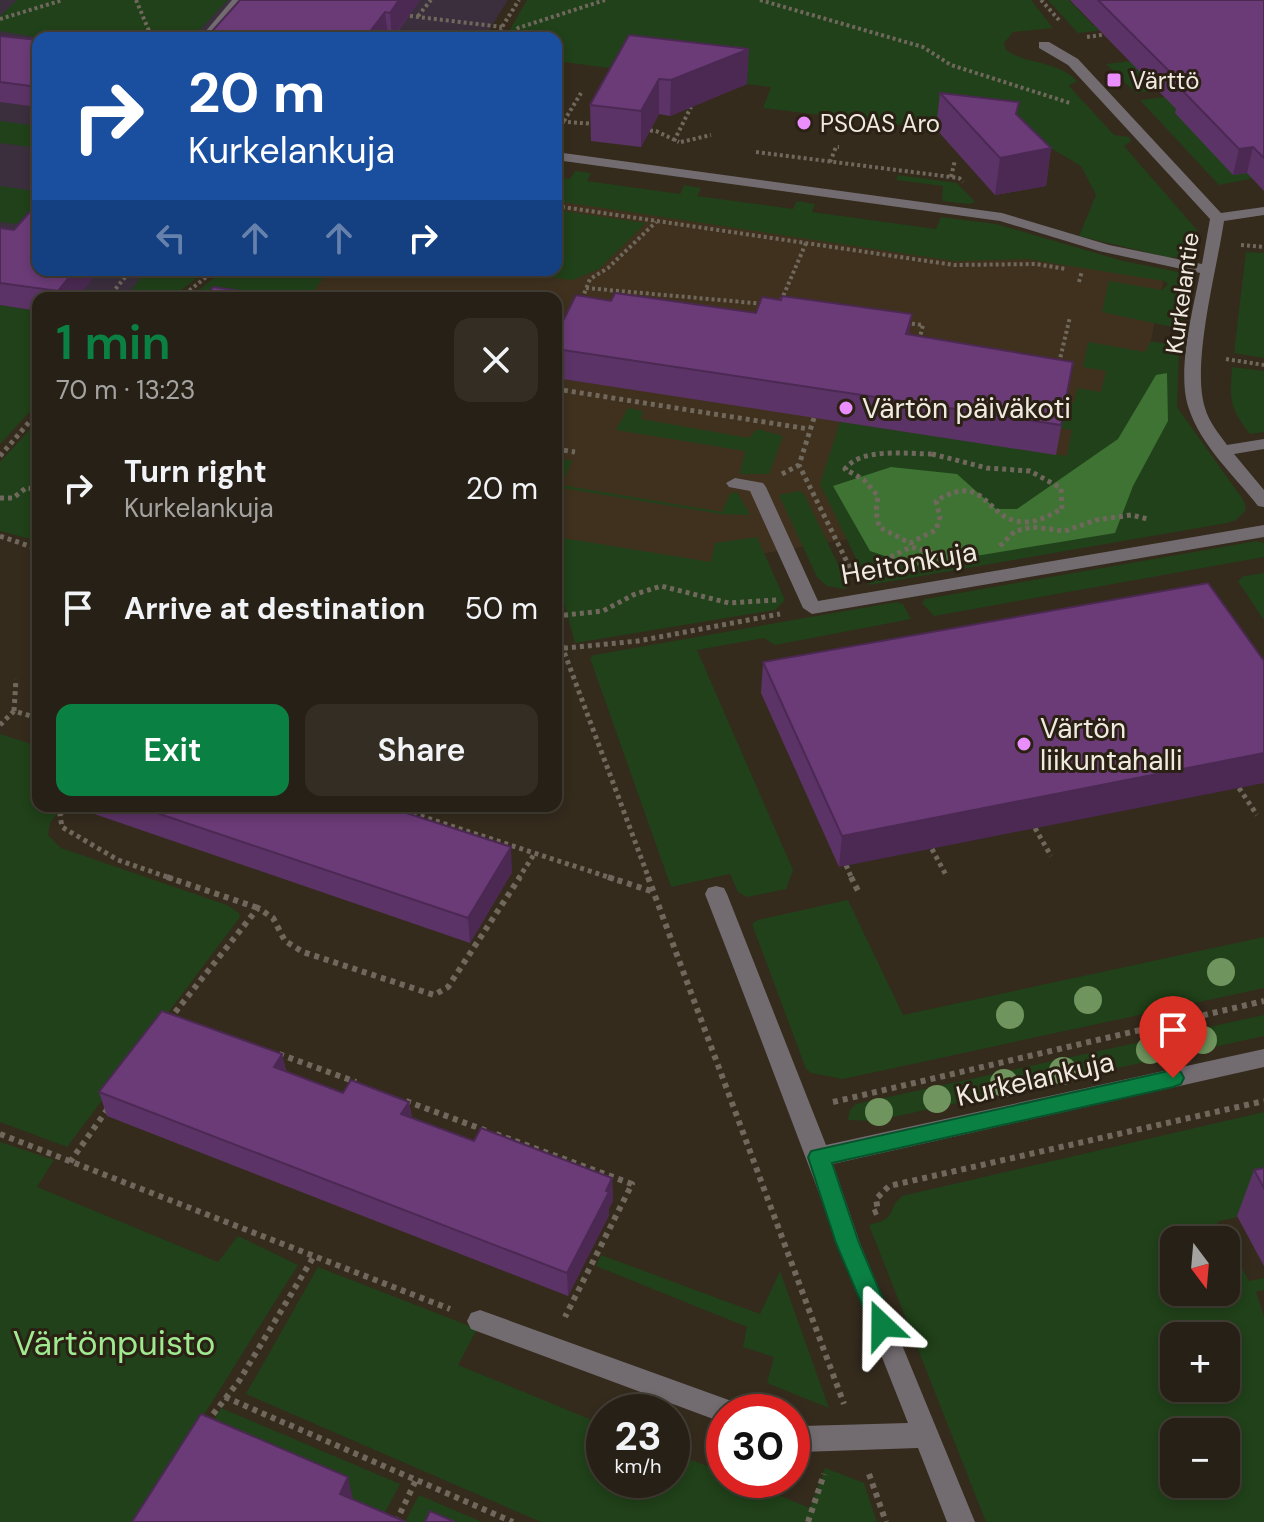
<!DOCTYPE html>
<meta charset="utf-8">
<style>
:root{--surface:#272016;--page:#332d23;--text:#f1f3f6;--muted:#a4a3a1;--line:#433e35;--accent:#0b8043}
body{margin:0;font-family:"DM Sans",sans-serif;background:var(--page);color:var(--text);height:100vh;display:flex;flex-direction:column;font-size:30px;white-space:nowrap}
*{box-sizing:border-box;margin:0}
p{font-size:26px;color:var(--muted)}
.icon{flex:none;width:44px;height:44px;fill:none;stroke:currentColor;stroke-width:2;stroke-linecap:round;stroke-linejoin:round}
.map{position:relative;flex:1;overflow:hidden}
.sheet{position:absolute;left:32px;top:292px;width:530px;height:520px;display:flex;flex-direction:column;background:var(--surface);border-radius:16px;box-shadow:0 4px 12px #0003,0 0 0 2px var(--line)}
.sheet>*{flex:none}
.banner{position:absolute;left:32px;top:32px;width:530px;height:244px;border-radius:16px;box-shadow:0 4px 12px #0003,0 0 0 2px var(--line);background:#1a4fa0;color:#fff;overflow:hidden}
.needle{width:52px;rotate:164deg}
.controls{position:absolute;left:1160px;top:1226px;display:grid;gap:16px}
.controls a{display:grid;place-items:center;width:80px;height:80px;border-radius:16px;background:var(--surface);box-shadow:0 4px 12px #0003,0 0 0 2px var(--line);font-size:40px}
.speed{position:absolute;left:586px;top:1394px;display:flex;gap:16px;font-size:40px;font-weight:700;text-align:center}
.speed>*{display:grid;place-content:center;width:104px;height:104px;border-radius:50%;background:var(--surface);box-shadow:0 4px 12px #0003,0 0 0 2px var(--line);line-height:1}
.speed small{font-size:20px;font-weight:400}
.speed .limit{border:12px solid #d22;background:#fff;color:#111}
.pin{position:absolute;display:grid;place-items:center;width:68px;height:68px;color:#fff;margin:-82px -34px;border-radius:50% 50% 50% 0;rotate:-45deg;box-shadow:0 0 8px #0007}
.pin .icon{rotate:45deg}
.me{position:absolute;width:88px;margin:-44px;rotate:337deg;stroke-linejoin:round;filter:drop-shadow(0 0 6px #0008)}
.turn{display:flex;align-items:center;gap:28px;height:168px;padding:0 24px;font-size:36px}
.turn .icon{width:104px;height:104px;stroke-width:2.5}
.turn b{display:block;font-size:56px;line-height:68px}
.lanes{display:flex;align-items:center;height:76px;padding:0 24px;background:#0003;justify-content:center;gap:40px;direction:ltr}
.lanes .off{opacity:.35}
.round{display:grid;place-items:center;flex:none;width:84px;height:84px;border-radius:16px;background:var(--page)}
.overview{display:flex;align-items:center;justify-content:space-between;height:136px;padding:0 24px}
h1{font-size:48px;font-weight:600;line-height:60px;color:var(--accent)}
.primary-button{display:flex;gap:16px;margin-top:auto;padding:16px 24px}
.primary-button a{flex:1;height:92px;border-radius:16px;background:var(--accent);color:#fff;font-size:32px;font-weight:600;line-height:92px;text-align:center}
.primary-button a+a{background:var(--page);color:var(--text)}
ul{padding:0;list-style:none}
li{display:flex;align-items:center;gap:24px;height:120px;padding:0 24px}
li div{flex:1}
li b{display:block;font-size:30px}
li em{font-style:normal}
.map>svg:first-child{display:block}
.built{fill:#3f311e}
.medical{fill:#3b2f3e}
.green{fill:#204119;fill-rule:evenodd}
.forest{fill:#3f7334}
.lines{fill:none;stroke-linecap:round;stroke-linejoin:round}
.path-far2{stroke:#70685c;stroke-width:4;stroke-dasharray:3 3;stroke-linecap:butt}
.path-far1{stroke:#70685c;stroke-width:5;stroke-dasharray:4 4;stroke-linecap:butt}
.path{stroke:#70685c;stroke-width:6;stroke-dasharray:5 5;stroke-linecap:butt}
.minor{fill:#726c71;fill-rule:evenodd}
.tree{fill:#6f945d}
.wall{fill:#5c3366}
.shaded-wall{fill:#4b2953}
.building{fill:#6b3b77;stroke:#4b2953;stroke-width:2}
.route{fill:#0b8043;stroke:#07532c;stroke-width:2}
.poi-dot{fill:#ea8dfd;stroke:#2a2114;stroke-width:3}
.labels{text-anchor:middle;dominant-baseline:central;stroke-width:6;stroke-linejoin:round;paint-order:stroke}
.far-poi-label{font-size:24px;fill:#f0eae1;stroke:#2a2114;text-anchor:start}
.far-street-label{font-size:24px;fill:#f0eae1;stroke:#2a2114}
.poi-label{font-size:28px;fill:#f0eae1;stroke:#2a2114;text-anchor:start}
.street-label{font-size:28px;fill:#f0eae1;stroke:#2a2114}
.near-park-label{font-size:34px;fill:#9fe991;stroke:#2a2114}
</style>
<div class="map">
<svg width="1264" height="1522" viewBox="0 0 1264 1522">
<rect width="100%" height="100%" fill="#342b1d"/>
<path class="built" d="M556,194L1164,278L1123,475L1087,498L556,589V298H205L239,270H556Z"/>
<path class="medical" d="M0,0H508L484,38H38V270H195L154,298H38L0,320Z"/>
<g class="green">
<path d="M17,0H228L192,38H42L0,31V16Z"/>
<path d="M527,0H1031L1053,28L1013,32L1004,43L1006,50C1029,66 1057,60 1077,81L1069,86L1114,135L1129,137L1131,141L1124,146L1197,230L1195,258L1167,257L1079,236L1096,195L1081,166L1041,142L763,108L771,87L636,71L643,58L617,55L609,68L556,61V38H505Z"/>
<path d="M1048,0H1069L1094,26L1127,22L1131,27L1078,33Z"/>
<path d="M1264,57L1150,83L1156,90L1136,93L1106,64L1139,60Z"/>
<path d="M1189,94L1264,170V176L1219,185L1140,100Z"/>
<path d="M0,121L38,126V148L0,143Z"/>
<path d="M575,171L591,173L587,181L680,194L684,185L701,188L697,196L793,209L797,201L815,204L812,212L936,229L941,217L996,224L1123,261L1189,274L1192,277L1183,325L1172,327L1102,312L1109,281L1162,290L1168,284L1164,281L1027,259L954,261L556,201V177L570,179Z"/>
<path d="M898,175L957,183L975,202L969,204L942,201L943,186L896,180Z"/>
<path d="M0,186L35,191L38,188V201L17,224L0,222Z"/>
<path d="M556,210L646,223L599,269L573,280L484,270H556Z"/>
<path d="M1246,252L1264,253V358L1234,353Z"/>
<path d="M147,270H207L171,298H125Z"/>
<path d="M224,270H328L310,298H189Z"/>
<path d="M0,305L38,311V403L0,444Z"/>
<path d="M1151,341L1172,345L1179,351L1177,407L1244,501L1246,510L1236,520L1227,523L869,585L820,484L840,422L1067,456L1072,430L1061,428L1066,402L1074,403L1077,388L1101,392L1106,371L1083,367L1088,342L1145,352Z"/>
<path d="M1232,367L1264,371V432L1250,434C1229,407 1230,400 1232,367Z"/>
<path d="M628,408L643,411L641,419L749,438L757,429L783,436L769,474H740L745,451L616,430Z"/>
<path d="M38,421V541L0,531V462Z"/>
<path d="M556,458L572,461L561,485L722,512L730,494L737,492L750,515L721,514L556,487Z"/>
<path d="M799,491L804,494L848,585L845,589L827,586L817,577L779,495Z"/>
<path d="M556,537L711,562L715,543L757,537L785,600L775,610L575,643L556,574Z"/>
<path d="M1257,541L1264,543V557L934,616L922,603L925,599Z"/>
<path d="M1264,573V620L1238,581L1244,576Z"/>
<path d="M897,602L903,604L911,619L775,645L764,638L697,650L793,870L786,889L747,897L738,892L730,874L671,887L590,658L594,655Z"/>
<path d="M0,734L38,746V806H62L50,823L48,835L61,848L227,905L239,913L240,917L67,1147L0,1122Z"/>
<path d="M848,900L903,1015L1264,937V988L843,1079L811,1073L806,1069L752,924L758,920Z"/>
<path d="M1264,1015V1036L875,1121L848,1120L850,1110L856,1104Z"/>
<path d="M1264,1112V1210L1217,1222L1249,1281L1264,1278V1290L1256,1292L1264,1316V1522H986L869,1225C900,1217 884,1213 902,1196ZM1174,1240H1226V1292H1174ZM1174,1336H1226V1388H1174ZM1174,1432H1226V1484H1174Z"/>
<path d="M0,1142L54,1160L37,1187L218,1262L238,1236L298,1265L200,1421L142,1522H0Z"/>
<path d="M601,1255L760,1314L780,1271L829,1408L767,1383L774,1357L743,1347L747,1327L596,1266Z"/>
<path d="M318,1267L477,1329L458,1365L604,1425V1480H672V1452L724,1473V1480H741L810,1508L825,1468L864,1483L877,1522H541L246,1394Z"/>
<path d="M221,1408L400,1484L380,1522L197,1450Z"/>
<path d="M419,1495L482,1522H405Z"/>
</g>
<path class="forest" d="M1167,373L1168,421L1133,486L1115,533L915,566L870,551L833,486L891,467L957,474L996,509H1017L1118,439L1156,375Z"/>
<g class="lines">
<g class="path-far2">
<path d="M136,0L152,38"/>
<path d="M760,0L923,47L951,65L1070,103"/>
<path d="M1041,0L1059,20"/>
<path d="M410,16L502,27"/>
<path d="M418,16L431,0"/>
<path d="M0,19L63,0"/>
<path d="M1087,37L1108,34"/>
<path d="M499,38L502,27L519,0"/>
<path d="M509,38L518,28L605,0"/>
<path d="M556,121L594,124"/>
<path d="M564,121L581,93"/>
<path d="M644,130L656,131L679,142"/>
<path d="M674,141L691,107"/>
<path d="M681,142L711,135"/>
<path d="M756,152L959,178L963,182"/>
<path d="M830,162L836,147H839"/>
<path d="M951,177L955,160"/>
<path d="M556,206L954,265L1036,264L1066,269"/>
<path d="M1241,245L1264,247"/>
<path d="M1079,282L1082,271"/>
<path d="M586,288L765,304"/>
<path d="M79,295L99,298"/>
<path d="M108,298L131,270"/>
<path d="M180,298L215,270"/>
<path d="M582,299L590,279L608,268L656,222"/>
<path d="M781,301L806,243"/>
<path d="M906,323L923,325L919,341"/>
<path d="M1226,359L1264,365"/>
<path d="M1059,363L1070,317"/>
</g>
<g class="path-far1">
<path d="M556,389L809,429"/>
<path d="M814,418L799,465L853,574"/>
<path d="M556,449L575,452"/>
<path d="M932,454L987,468L1030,471L1061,488L1062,509C1051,514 1039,522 1026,522C985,523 988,469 936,501L940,517L936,530L910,543L879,527L876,511L878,496L864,480L845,469C861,447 908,454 932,454Z"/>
<path d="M0,456L38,412"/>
<path d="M782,474L799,465"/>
<path d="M0,498H13L26,488L38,489"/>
<path d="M38,511L35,517L38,519"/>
<path d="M0,536L38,549"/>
<path d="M1000,546L1015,531L1032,527L1065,531L1096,520L1131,515L1148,519"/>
<path d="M876,564L911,547L944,555"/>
<path d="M556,616L603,611L633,595L661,586L729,603L777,600"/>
<path d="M556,622L563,649L649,879"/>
<path d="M556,649L638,641L780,614"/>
<path d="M14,711L16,679"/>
<path d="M0,725L14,711L38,718"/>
<path d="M1239,788L1257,815"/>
<path d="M66,806L60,815L62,827L118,860L173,879"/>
<path d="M390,806L614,879"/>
<path d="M1035,828L1051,856"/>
<path d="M932,849L947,877"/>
<path d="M846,865L852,879"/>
<path d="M518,879L535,853"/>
</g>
<g class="path">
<path d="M167,877L258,908"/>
<path d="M608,877L654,892"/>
<path d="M648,877L844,1404"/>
<path d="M851,877L858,891"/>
<path d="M169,1020L258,908L273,918L285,941L303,952L434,995L448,987L520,877"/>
<path d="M279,1054L356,1082"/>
<path d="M406,1101L487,1131"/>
<path d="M833,1102L1264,1001"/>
<path d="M0,1134L450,1309"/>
<path d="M496,1134L632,1184L565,1317"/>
<path d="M70,1162L109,1107"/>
<path d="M873,1213L878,1211L876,1199L889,1186L1264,1101"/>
<path d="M225,1397L513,1522"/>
<path d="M207,1422L239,1381L314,1256"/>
<path d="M869,1474L886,1522"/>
<path d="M396,1522L416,1480"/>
<path d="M808,1522L824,1474"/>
</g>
<g class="minor">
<path d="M232,0H245L213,38H200Z"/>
<path d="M1039,42H1049L1078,59L1221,213L1264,207V215L1224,221C1217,269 1191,364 1205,408C1209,422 1219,434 1227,445L1264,439V449L1234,454L1264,490V507L1258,506C1235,476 1201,446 1189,409C1176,373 1193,310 1200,273L1099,251L1000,221L556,160V152L1002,213L1109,245L1202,264L1210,219L1068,65L1039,48Z"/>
<path d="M735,478L763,483L766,487L818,601L1264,525V537L812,614L803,608L750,491L729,487L726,483Z"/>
<path d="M716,886L724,888L727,894L826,1145L1264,1049V1067L833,1164L860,1243L975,1522H947L918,1448L801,1452L792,1448V1422L802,1426L908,1423C838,1248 774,1070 705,894L708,888Z"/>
<path d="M480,1310L737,1403L741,1412H724V1423L471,1329L467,1321L471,1313Z"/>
</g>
</g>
<g class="tree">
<circle cx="1221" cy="972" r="14"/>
<circle cx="1088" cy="1000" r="14"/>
<circle cx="1010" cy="1015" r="14"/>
<circle cx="1203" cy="1040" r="14"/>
<circle cx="1150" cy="1050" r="14"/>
<circle cx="1063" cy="1071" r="14"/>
<circle cx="1004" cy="1083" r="14"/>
<circle cx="937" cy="1099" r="14"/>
<circle cx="879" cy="1112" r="14"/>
</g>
<g class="wall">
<path d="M420,0L393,38H206Z"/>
<path d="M1070,0H1264V191L1247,173L1233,175L1175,113L1176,109Z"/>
<path d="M629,35L747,84L670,116L659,114L641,147L591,141L590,105Z"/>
<path d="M0,36L38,40V107L0,102Z"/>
<path d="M940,93L1017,115L1051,148L1046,186L995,195L936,129Z"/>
<path d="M0,228L38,270H99L77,298H38V311L0,305Z"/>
<path d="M611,301L756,313L912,314L909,335L1073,362L1056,455L556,378V335Z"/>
<path d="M1208,583L839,867L761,693L763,662Z"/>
<path d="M74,806H385L512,872L470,943L74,807Z"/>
<path d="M282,1054L286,1071L343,1093L409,1102L412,1118L474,1141L612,1178L613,1201L609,1208V1215L568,1296L107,1116L99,1092Z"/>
<path d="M1264,1168V1266L1237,1216L1254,1170Z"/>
</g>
<g class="shaded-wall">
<path d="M399,0H420L392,38L390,13Z"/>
<path d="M385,12L388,38H365Z"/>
<path d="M749,49L747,84L670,116L671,80Z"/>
<path d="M659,79V114L641,147V111Z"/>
<path d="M1253,147L1247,173L1233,175L1239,149Z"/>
<path d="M1051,148L1046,186L995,195L1000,158Z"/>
<path d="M75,270H99L77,298H60L58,291Z"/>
<path d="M912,314L908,344L906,334Z"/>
<path d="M1264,753V783L839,867L842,836Z"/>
<path d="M511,847L512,872L470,943L468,918Z"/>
<path d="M282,1054L287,1078L274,1067Z"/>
<path d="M409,1102L413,1126L401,1114Z"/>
<path d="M612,1178L613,1201L609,1208V1215L568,1296L567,1273Z"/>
<path d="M348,1477L353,1499L340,1494Z"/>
</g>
<g class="building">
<path d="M240,0H399L390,13L385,12L365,38H206Z"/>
<path d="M1098,0H1264V158L1253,147L1239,149L1180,88L1185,87Z"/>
<path d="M629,35L749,49L671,80L659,79L641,111L590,105Z"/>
<path d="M0,36L38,40V87L0,82Z"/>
<path d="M940,93L1019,102L1016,114L1051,148L1000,158Z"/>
<path d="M38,203V270H75L58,291L0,283V228L14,230Z"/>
<path d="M213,287L290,298H205Z"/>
<path d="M615,293L756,313L762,297L781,300L782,296L912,314L906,334L1073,362L1061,425L556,349V335L576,295L611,301Z"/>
<path d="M1208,583L1264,661V753L842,836L763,662Z"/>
<path d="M136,806H385L511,847L468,918Z"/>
<path d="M162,1011L282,1054L274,1067L343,1093L351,1080L409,1102L401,1114L474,1141L481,1128L612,1178L606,1191L609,1192L567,1273L99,1092Z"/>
<path d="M1264,1168V1188L1254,1170Z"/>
<path d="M201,1414L348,1477L340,1494L406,1522H132Z"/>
<path d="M430,1511L455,1522H425Z"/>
</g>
<path class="route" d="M1173,1070L1181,1072L1184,1078L1181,1084L1173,1087L832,1163L859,1243L894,1325L890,1333L882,1336L874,1333L836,1243L808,1157L811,1151Z"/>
<g class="poi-dot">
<rect x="1106" y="72" width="16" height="16" rx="4"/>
<circle cx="804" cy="123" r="8"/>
<circle cx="846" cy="408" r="8"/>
<circle cx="1024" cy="744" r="8"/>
</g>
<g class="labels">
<g class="far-poi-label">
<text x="1130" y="80">Värttö</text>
<text x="820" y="123">PSOAS Aro</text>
</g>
<g class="far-street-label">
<text transform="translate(1182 293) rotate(-82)">Kurkelantie</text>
</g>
<g class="poi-label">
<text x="862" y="408">Värtön päiväkoti</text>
<text x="1040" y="728">Värtön<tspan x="1040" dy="32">liikuntahalli</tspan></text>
</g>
<g class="street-label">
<text transform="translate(909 563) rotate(-10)">Heitonkuja</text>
<text transform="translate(1035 1079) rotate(-13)">Kurkelankuja</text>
</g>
<g class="near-park-label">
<text x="114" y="1343">Värtönpuisto</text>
</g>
</g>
</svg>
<div class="controls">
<a><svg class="needle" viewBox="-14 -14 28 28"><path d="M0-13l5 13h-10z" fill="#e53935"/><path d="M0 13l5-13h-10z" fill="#a4a3a1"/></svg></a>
<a>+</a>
<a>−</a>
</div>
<div class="speed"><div>23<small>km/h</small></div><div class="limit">30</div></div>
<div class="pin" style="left:1173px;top:1078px;background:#d93025"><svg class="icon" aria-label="arrive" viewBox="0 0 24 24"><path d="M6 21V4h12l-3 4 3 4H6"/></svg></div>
<svg class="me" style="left:882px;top:1325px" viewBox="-20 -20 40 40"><path d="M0-17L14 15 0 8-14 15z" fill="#0b8043" stroke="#fff" stroke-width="4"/></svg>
<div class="banner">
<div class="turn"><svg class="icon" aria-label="right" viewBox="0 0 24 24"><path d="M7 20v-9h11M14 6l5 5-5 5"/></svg><div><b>20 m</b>Kurkelankuja</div></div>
<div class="lanes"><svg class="icon off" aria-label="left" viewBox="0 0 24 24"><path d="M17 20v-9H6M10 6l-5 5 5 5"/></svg><svg class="icon off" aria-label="ahead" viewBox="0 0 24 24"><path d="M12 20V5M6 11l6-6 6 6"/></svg><svg class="icon off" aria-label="ahead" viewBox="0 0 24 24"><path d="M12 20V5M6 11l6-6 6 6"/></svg><svg class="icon" aria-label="right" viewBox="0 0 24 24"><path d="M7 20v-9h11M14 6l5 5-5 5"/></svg></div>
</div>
<section class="sheet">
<div class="overview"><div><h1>1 min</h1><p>70 m · 13:23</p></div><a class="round"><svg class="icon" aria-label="close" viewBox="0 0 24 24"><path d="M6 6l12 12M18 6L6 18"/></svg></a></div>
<ul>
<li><svg class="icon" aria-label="right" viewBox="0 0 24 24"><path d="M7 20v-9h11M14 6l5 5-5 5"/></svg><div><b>Turn right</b><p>Kurkelankuja</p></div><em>20 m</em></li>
<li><svg class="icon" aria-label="arrive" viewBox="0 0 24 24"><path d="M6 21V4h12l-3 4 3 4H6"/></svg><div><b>Arrive at destination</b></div><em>50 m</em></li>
</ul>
<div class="primary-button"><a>Exit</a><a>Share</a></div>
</section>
</div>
